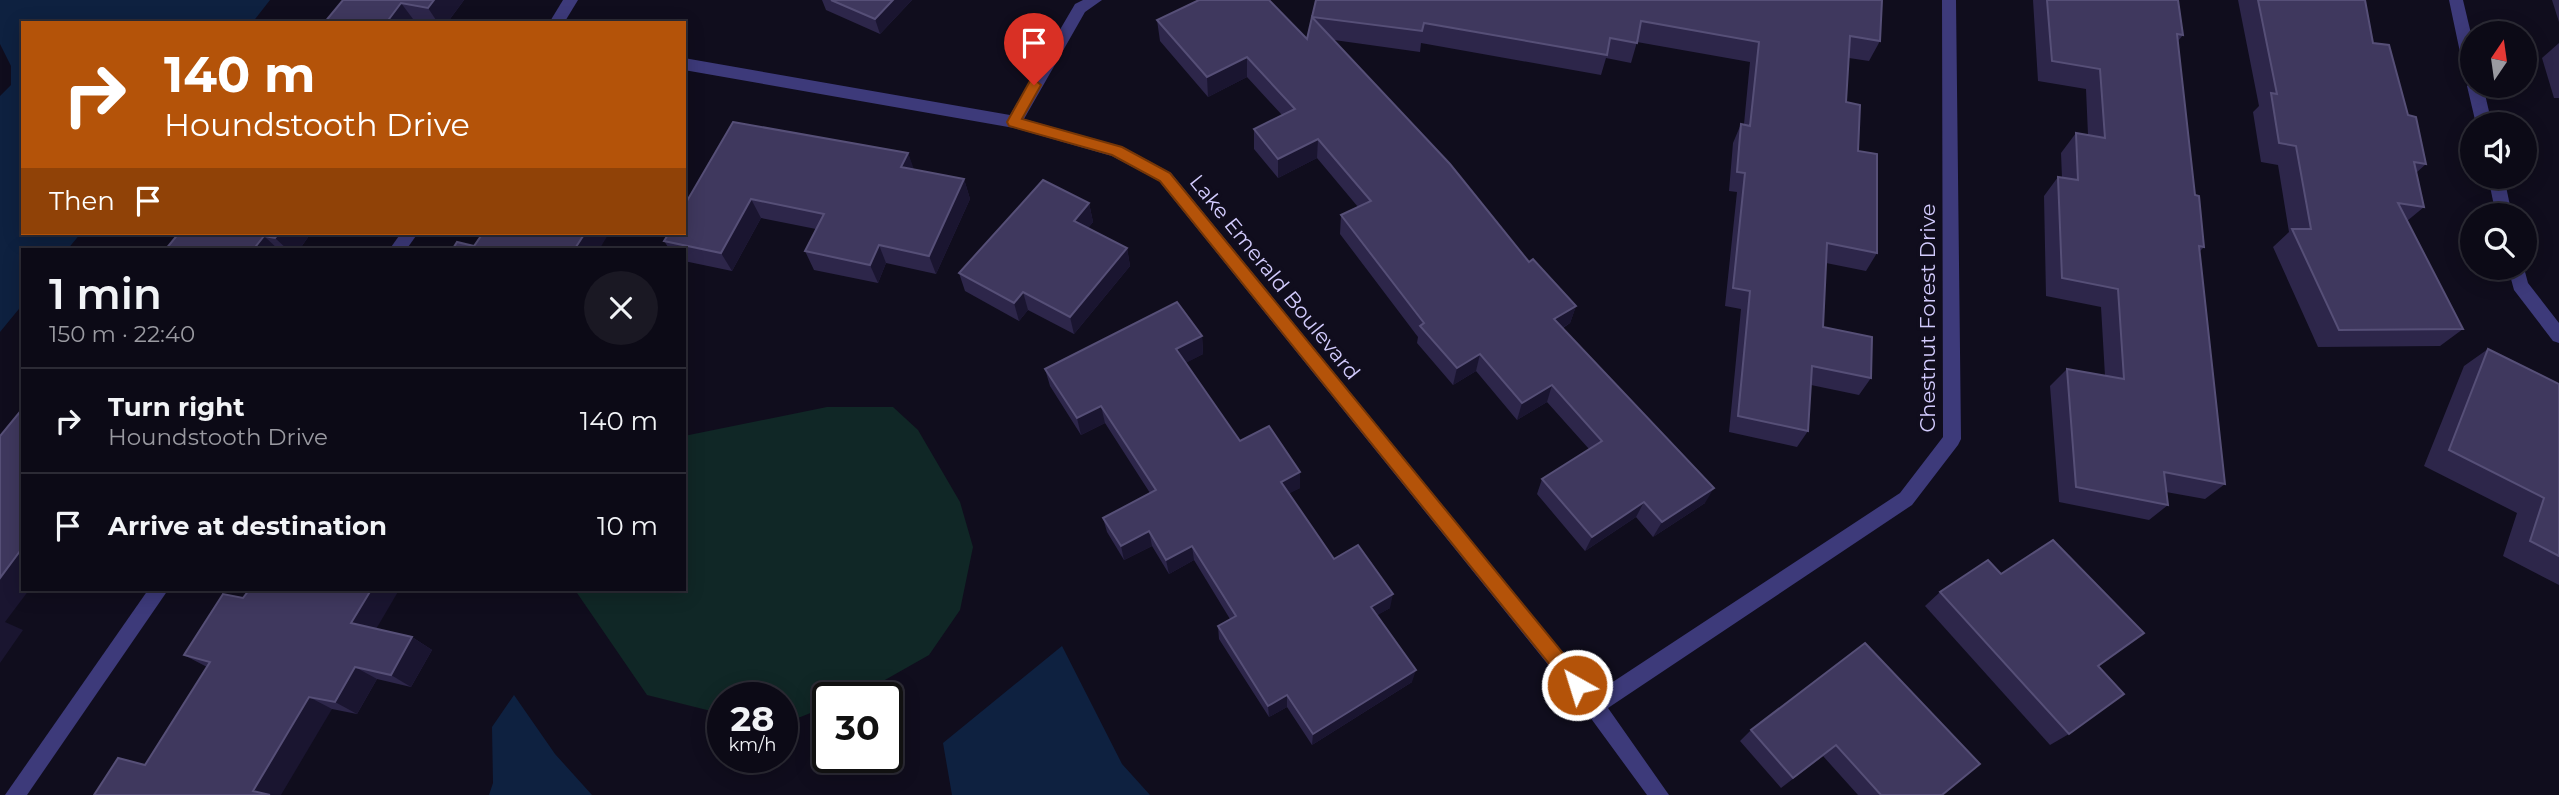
<!DOCTYPE html>
<meta charset="utf-8">
<style>
:root{--surface:#0c0a16;--page:#1a1823;--text:#f1f3f6;--muted:#9a9aa1;--line:#2c2b35}
body{margin:0;font-family:Montserrat,sans-serif;background:var(--page);color:var(--text);height:100vh;display:flex;flex-direction:column;font-size:26px;white-space:nowrap}
*{box-sizing:border-box;margin:0}
p{font-size:23px;color:var(--muted)}
.icon{flex:none;width:38px;height:38px;fill:none;stroke:currentColor;stroke-width:2;stroke-linecap:round;stroke-linejoin:round}
.map{position:relative;flex:1;overflow:hidden}
.side{position:absolute;left:21px;top:248px;width:665px;height:343px;display:flex;flex-direction:column;background:var(--surface);border-radius:0px;box-shadow:0 4px 18px #0003,0 0 0 2px var(--line)}
.side>*{flex:none}
.banner{position:absolute;left:21px;top:21px;width:665px;height:214px;border-radius:0px;box-shadow:0 4px 18px #0003,0 0 0 2px var(--line);background:#b45309;color:#fff;overflow:hidden}
.needle{width:46px;rotate:13deg}
.controls{position:absolute;left:2460px;top:21px;display:grid;gap:14px}
.controls a{display:grid;place-items:center;width:77px;height:77px;border-radius:50%;background:var(--surface);box-shadow:0 4px 18px #0003,0 0 0 2px var(--line);font-size:35px}
.speed{position:absolute;left:707px;top:682px;display:flex;gap:14px;font-size:35px;font-weight:700;text-align:center}
.speed>*{display:grid;place-content:center;width:91px;height:91px;border-radius:50%;background:var(--surface);box-shadow:0 4px 18px #0003,0 0 0 2px var(--line);line-height:1}
.speed small{font-size:18px;font-weight:400}
.speed .limit{border:4px solid #111;border-radius:10px;background:#fff;color:#111}
.pin{position:absolute;display:grid;place-items:center;width:60px;height:60px;color:#fff;margin:-72px -30px;border-radius:50% 50% 50% 0;rotate:-45deg;box-shadow:0 0 7px #0007}
.pin .icon{rotate:45deg}
.me{position:absolute;width:77px;margin:-38px;rotate:321deg;stroke-linejoin:round;filter:drop-shadow(0 0 5px #0008)}
.turn{display:flex;align-items:center;gap:24px;height:147px;padding:0 28px;font-size:32px}
.turn .icon{width:91px;height:91px;stroke-width:2.5}
.turn b{display:block;font-size:49px;line-height:60px}
.then{display:flex;align-items:center;height:66px;padding:0 28px;background:#0003;gap:14px;font-size:26px}
.round{display:grid;place-items:center;flex:none;width:74px;height:74px;border-radius:37px;background:var(--page)}
.summary{display:flex;align-items:center;justify-content:space-between;height:119px;padding:0 28px}
h1{font-size:42px;font-weight:600;line-height:52px}
ul{padding:0;list-style:none}
li{display:flex;align-items:center;gap:21px;height:105px;padding:0 28px;border-top:2px solid var(--line)}
li div{flex:1}
li b{display:block;font-size:26px}
li em{font-style:normal}
.map>svg:first-child{display:block}
.green{fill:#102726}
.water{fill:#0e2140}
.lines{fill:none;stroke-linecap:round;stroke-linejoin:round}
.minor{fill:#3d3a7a;fill-rule:evenodd}
.wall{fill:#2d264a}
.shaded-wall{fill:#1a1530}
.building{fill:#3f385e;stroke:#564f77;stroke-width:2}
.route{fill:#b45309;stroke:#753606;stroke-width:2}
.labels{text-anchor:middle;dominant-baseline:central;stroke-width:7;stroke-linejoin:round;paint-order:stroke}
.street-label{font-size:21px;fill:#d2cbfd;stroke:#100d1d}
</style>
<div class="map">
<svg width="2559" height="795" viewBox="0 0 2559 795">
<rect width="100%" height="100%" fill="#100d1d"/>
<path class="green" d="M827,407H893L918,430L960,502L973,547L960,610L929,655L869,689L847,698H828V706L793,720H782V698H723V714L647,695L575,590H684V436Z"/>
<g class="water">
<path d="M0,0H270L252,23H23V233H81L67,250H23V304L0,332V96L11,85V66L0,44Z"/>
<path d="M1062,646L1122,764L1150,795H952L943,743Z"/>
<path d="M514,695L555,754L592,795H489L493,783L492,727Z"/>
</g>
<g class="lines">
<g class="minor">
<path d="M563,0H578L564,23H549Z"/>
<path d="M1083,0H1102L1085,12L1024,119L1123,147L1171,173L1596,693L1900,493L1943,437L1942,0H1956L1961,439L1958,445L1912,505L1608,708L1669,795H1647L1587,713L1159,181L1112,156L1014,128L684,70V58L1010,115L1075,4Z"/>
<path d="M2449,0H2463L2473,42V86H2483L2492,124H2476L2467,86L2472,81L2465,76Z"/>
<path d="M2488,177H2504L2512,215H2496Z"/>
<path d="M401,233H418L406,250H389Z"/>
<path d="M2508,268H2524L2528,283L2559,323V343L2553,341L2514,290Z"/>
<path d="M148,590H168L27,795H5Z"/>
</g>
</g>
<g class="wall">
<path d="M343,0H464L447,23H324Z"/>
<path d="M822,0H912L880,34L826,10Z"/>
<path d="M1316,0H1882L1880,41L1869,61L1849,58L1846,102L1858,151L1877,253L1866,271L1826,263L1823,327L1871,378L1859,395L1811,385L1808,431L1797,447L1729,432L1741,309L1725,306L1737,192L1729,191L1733,143L1741,124H1744L1750,62L1637,42L1631,63L1606,58L1601,75L1421,43L1420,52L1334,40L1529,262L1576,306L1570,323L1563,328L1705,503L1653,537L1636,517L1585,551L1537,494L1542,479L1589,449L1547,402L1517,420L1476,371L1453,385L1417,343L1418,337L1340,234L1341,215L1358,207L1317,158L1278,178L1254,149V129L1282,115L1247,77L1208,97L1160,41L1157,20L1307,39Z"/>
<path d="M2033,0H2178L2183,35L2178,41L2195,195L2204,247L2199,252L2225,484L2205,499L2166,492L2168,505L2149,520L2059,502L2050,386L2067,369L2105,376L2101,307L2046,296L2044,196L2058,177L2062,178L2061,153L2076,133L2088,135L2086,89L2038,81Z"/>
<path d="M2238,0H2365L2373,43L2408,115L2426,164L2416,173L2424,207L2407,221L2463,329L2440,346L2318,347L2273,247L2289,232L2278,165L2261,162L2253,112L2259,106Z"/>
<path d="M2552,0H2559V22Z"/>
<path d="M2559,43V98H2554L2542,58Z"/>
<path d="M908,153L913,169L964,179L970,199L936,274L886,263L878,283L814,270L805,251L816,229L761,218L732,271L684,261V250H670L664,241L684,206Z"/>
<path d="M1089,203L1093,222L1088,228L1127,248L1130,266L1074,334L1028,310L1019,321L965,291L959,273Z"/>
<path d="M173,233H311L299,250H165L178,234Z"/>
<path d="M1202,336L1203,354L1185,363L1240,441L1300,472V488L1289,493L1334,559L1390,608L1377,615L1412,682L1312,745L1287,707L1269,717L1219,639L1218,626L1230,619L1194,560L1169,574L1152,546L1124,560L1107,532L1103,518L1150,493L1105,423L1081,435L1050,386L1045,369Z"/>
<path d="M2488,349L2559,384V585L2503,556L2517,513L2424,466L2464,366Z"/>
<path d="M2001,574L2098,666L2069,734L2050,745L1925,606L1940,592Z"/>
<path d="M376,629L412,637L432,650L411,687L377,679L357,714L332,709L145,765L207,667L184,655Z"/>
<path d="M1865,643L1942,795H1858L1823,756L1781,788L1740,741L1751,730Z"/>
</g>
<g class="shaded-wall">
<path d="M434,0H464L447,23H438L428,8Z"/>
<path d="M893,0H912L880,34L875,19Z"/>
<path d="M401,3L416,23H386Z"/>
<path d="M1247,57V77L1208,97L1207,77Z"/>
<path d="M1318,139L1317,158L1278,178V159Z"/>
<path d="M908,153L915,172L901,167Z"/>
<path d="M964,179L970,199L936,274L929,256Z"/>
<path d="M751,199L761,218L732,271L721,253Z"/>
<path d="M1089,203L1093,222L1078,240L1074,221Z"/>
<path d="M279,233H311L299,250H288L275,238Z"/>
<path d="M585,233H609L599,250H574Z"/>
<path d="M264,236L279,250H253Z"/>
<path d="M879,245L886,263L878,283L870,265Z"/>
<path d="M1127,248L1130,266L1074,334L1070,317Z"/>
<path d="M1023,292L1028,310L1019,321L1014,303Z"/>
<path d="M1576,306L1570,323L1549,336L1554,319Z"/>
<path d="M1202,336L1203,354L1178,367L1176,349Z"/>
<path d="M1480,354L1476,371L1453,385L1457,368Z"/>
<path d="M1552,385L1547,402L1517,420L1522,403Z"/>
<path d="M1101,406L1105,423L1081,435L1077,418Z"/>
<path d="M1300,472V488L1281,498V482Z"/>
<path d="M1714,488L1705,503L1653,537L1662,522Z"/>
<path d="M1644,502L1636,517L1585,551L1592,537Z"/>
<path d="M1149,531L1152,546L1124,560L1121,546Z"/>
<path d="M1192,546L1194,560L1169,574L1166,560Z"/>
<path d="M23,547V590H29L5,622L23,630L0,663V578Z"/>
<path d="M371,590H399L372,636L351,623Z"/>
<path d="M1393,594L1390,608L1369,620L1371,607Z"/>
<path d="M412,637L432,650L411,687L391,675Z"/>
<path d="M355,667L377,679L357,714L335,702Z"/>
<path d="M1416,670L1412,682L1312,745L1313,734Z"/>
<path d="M1287,695V707L1269,717L1268,706Z"/>
<path d="M309,697L332,709L281,795H263L253,791Z"/>
</g>
<g class="building">
<path d="M343,0H434L428,8L401,3L386,23H324Z"/>
<path d="M831,0H893L875,19Z"/>
<path d="M1199,0H1269L1307,39L1312,17L1450,164L1529,262L1533,259L1576,306L1554,319L1714,488L1662,522L1644,502L1592,537L1542,479L1602,441L1552,385L1522,403L1480,354L1457,368L1420,326L1424,323L1341,215L1371,201L1318,139L1278,159L1254,129L1295,109L1247,57L1207,77L1157,20Z"/>
<path d="M1316,0H1882L1880,41L1850,36L1846,102L1860,105L1858,151L1877,154V253L1827,243L1823,327L1872,337L1871,378L1812,366L1808,431L1738,416L1750,291L1733,288L1745,173L1737,172L1741,124L1750,126L1759,42L1641,21L1637,43L1610,38L1607,55L1424,23L1422,31L1312,17Z"/>
<path d="M2047,0H2178L2183,35L2177,34L2195,195L2199,196L2204,247L2199,246L2225,484L2164,472L2168,505L2076,487L2067,369L2124,379L2118,289L2062,278L2058,177L2078,180L2076,133L2105,138L2100,69L2052,61Z"/>
<path d="M2258,0H2365L2373,43L2389,45L2408,115L2416,117L2426,164L2414,162L2424,207L2398,203L2463,329L2339,330L2292,229H2311L2296,146L2279,143L2271,93L2277,94Z"/>
<path d="M733,122L908,153L901,167L964,179L929,256L879,245L870,265L805,251L824,214L751,199L721,253L664,241L669,233H684V206Z"/>
<path d="M1043,180L1089,203L1074,221L1127,248L1070,317L1023,292L1014,303L959,273Z"/>
<path d="M179,233H279L275,238L264,236L253,250H165Z"/>
<path d="M483,233H585L574,250H452L457,242L474,246Z"/>
<path d="M1177,302L1202,336L1176,349L1240,441L1269,426L1300,472L1281,482L1334,559L1358,545L1393,594L1371,607L1416,670L1313,734L1287,695L1268,706L1218,626L1236,616L1192,546L1166,560L1149,531L1121,546L1103,518L1156,490L1101,406L1077,418L1045,369Z"/>
<path d="M2488,349L2559,384V556L2530,541L2544,498L2449,450Z"/>
<path d="M23,408V547L0,578V436Z"/>
<path d="M2053,540L2144,633L2098,666L2124,694L2069,734L1940,592L1988,560L2001,574Z"/>
<path d="M249,590H371L351,623L412,637L391,675L355,667L335,702L309,697L253,791L270,795H94L118,758L145,765L210,662L184,655L223,594L243,598Z"/>
<path d="M1865,643L1980,764L1942,795H1881L1836,745L1793,778L1751,730Z"/>
</g>
<path class="route" d="M1034,79L1041,85L1022,119L1122,147L1170,173L1584,679L1586,685L1584,691L1577,694L1571,691L1160,181L1112,155L1009,126L1007,122L1030,81Z"/>
<g class="labels">
<g class="street-label">
<text transform="translate(1275 277) rotate(51)">Lake Emerald Boulevard</text>
<text transform="translate(1927 318) rotate(-90)">Chestnut Forest Drive</text>
</g>
</g>
</svg>
<div class="controls">
<a><svg class="needle" viewBox="-14 -14 28 28"><path d="M0-13l5 13h-10z" fill="#e53935"/><path d="M0 13l5-13h-10z" fill="#9a9aa1"/></svg></a>
<a><svg class="icon" aria-label="sound" viewBox="0 0 24 24"><path d="M4 9h4l5-4v14l-5-4H4zM17 9q2 3 0 6"/></svg></a>
<a><svg class="icon" aria-label="search" viewBox="0 0 24 24"><circle cx="10" cy="10" r="6"/><path d="M15 15l6 6"/></svg></a>
</div>
<div class="speed"><div>28<small>km/h</small></div><div class="limit">30</div></div>
<div class="pin" style="left:1034px;top:85px;background:#d93025"><svg class="icon" aria-label="arrive" viewBox="0 0 24 24"><path d="M6 21V4h12l-3 4 3 4H6"/></svg></div>
<svg class="me" style="left:1577px;top:685px" viewBox="-20 -20 40 40"><circle r="17" fill="#b45309" stroke="#fff" stroke-width="3"/><path d="M0-11L8 9 0 5-8 9z" fill="#fff"/></svg>
<div class="banner">
<div class="turn"><svg class="icon" aria-label="right" viewBox="0 0 24 24"><path d="M7 20v-9h11M14 6l5 5-5 5"/></svg><div><b>140 m</b>Houndstooth Drive</div></div>
<div class="then">Then<svg class="icon" aria-label="arrive" viewBox="0 0 24 24"><path d="M6 21V4h12l-3 4 3 4H6"/></svg></div>
</div>
<section class="side">
<div class="summary"><div><h1>1 min</h1><p>150 m · 22:40</p></div><a class="round"><svg class="icon" aria-label="close" viewBox="0 0 24 24"><path d="M6 6l12 12M18 6L6 18"/></svg></a></div>
<ul>
<li><svg class="icon" aria-label="right" viewBox="0 0 24 24"><path d="M7 20v-9h11M14 6l5 5-5 5"/></svg><div><b>Turn right</b><p>Houndstooth Drive</p></div><em>140 m</em></li>
<li><svg class="icon" aria-label="arrive" viewBox="0 0 24 24"><path d="M6 21V4h12l-3 4 3 4H6"/></svg><div><b>Arrive at destination</b></div><em>10 m</em></li>
</ul>
</section>
</div>
